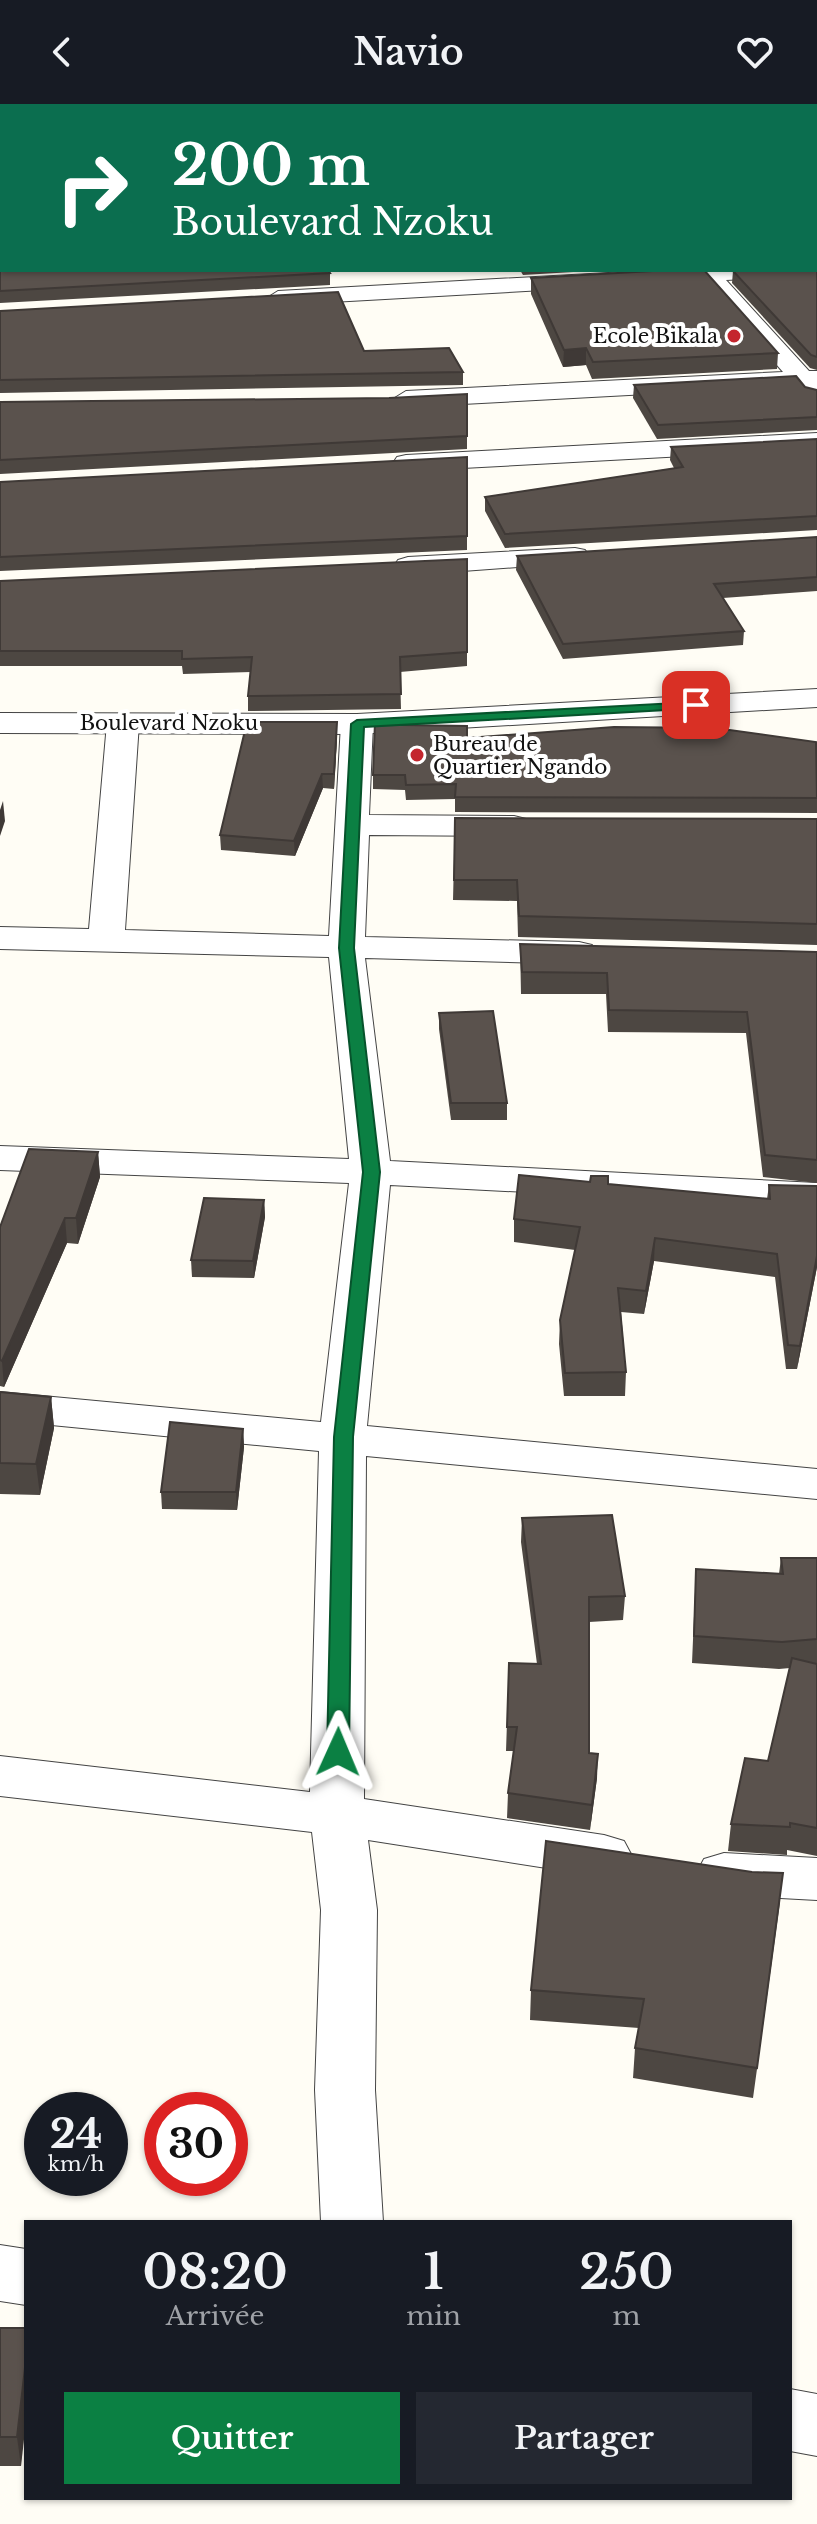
<!DOCTYPE html>
<html lang="fr">
<meta charset="utf-8">
<style>
:root{--surface:#171b24;--page:#242831;--text:#f1f3f6;--muted:#9ea1a6;--accent:#0b8043}
body{margin:0;font-family:"Libre Baskerville",serif;background:var(--page);color:var(--text);height:100vh;display:flex;flex-direction:column;font-size:30px;white-space:nowrap}
*{box-sizing:border-box;margin:0}
p{font-size:26px;color:var(--muted)}
.icon{flex:none;width:44px;height:44px;fill:none;stroke:currentColor;stroke-width:2;stroke-linecap:round;stroke-linejoin:round}
.map{position:relative;flex:1;overflow:hidden}
.drawer{position:absolute;left:24px;top:2116px;width:768px;height:280px;display:flex;flex-direction:column;background:var(--surface);border-radius:0px;box-shadow:0 2px 6px #0004}
.drawer>*{flex:none}
.hud{position:absolute;left:0px;top:0px;width:818px;height:168px;box-shadow:0 2px 6px #0004;background:#0b6e4f;color:#fff;overflow:hidden}
.speed{position:absolute;left:24px;top:1988px;display:flex;gap:16px;font-size:40px;font-weight:700;text-align:center}
.speed>*{display:grid;place-content:center;width:104px;height:104px;border-radius:50%;background:var(--surface);box-shadow:0 2px 6px #0004;line-height:1}
.speed small{font-size:20px;font-weight:400}
.speed .limit{border:12px solid #d22;background:#fff;color:#111}
.pin{position:absolute;display:grid;place-items:center;width:68px;height:68px;color:#fff;margin:-34px;border-radius:16px;box-shadow:0 4px 12px #0006}
.me{position:absolute;width:88px;margin:-44px;rotate:1deg;stroke-linejoin:round;filter:drop-shadow(0 0 6px #0008)}
.turn{display:flex;align-items:center;gap:28px;height:168px;padding:0 40px;font-size:36px}
.turn .icon{width:104px;height:104px;stroke-width:2.5}
.turn b{display:block;font-size:56px;line-height:68px}
.eta{display:flex;justify-content:space-evenly;align-items:center;height:136px;text-align:center}
.eta b{font-size:48px;font-weight:600;line-height:56px}
.button{display:flex;gap:16px;margin-top:auto;padding:16px 40px}
.button a{flex:1;height:92px;border-radius:0px;background:var(--accent);color:#fff;font-size:32px;font-weight:600;line-height:92px;text-align:center}
.button a+a{background:var(--page);color:var(--text)}
header{display:flex;justify-content:space-between;align-items:center;height:104px;padding:0 40px;background:var(--surface);font-size:36px;font-weight:600}
.map>svg:first-child{display:block}
.lines{fill:none;stroke-linecap:round;stroke-linejoin:round}
.minor-casing{stroke:#444;stroke-width:2}
.tertiary-casing{stroke:#444;stroke-width:2}
.minor{fill:#fff;fill-rule:evenodd}
.tertiary{fill:#fff;fill-rule:evenodd}
.wall{fill:#4d4742}
.shaded-wall{fill:#3f3936}
.building{fill:#5a524d;stroke:#3f3936;stroke-width:2}
.route{fill:#0b8043;stroke:#07532c;stroke-width:2}
.poi-dot{fill:#c4262e;stroke:#fff;stroke-width:3}
.labels{text-anchor:middle;dominant-baseline:central;stroke-width:8;stroke-linejoin:round;paint-order:stroke}
.far-poi-label{font-size:20px;fill:#111;stroke:#fff;text-anchor:end}
.far-street-label{font-size:20px;fill:#111;stroke:#fff}
</style>
<header><svg class="icon" aria-label="back" viewBox="0 0 24 24"><path d="M15 5l-7 7 7 7"/></svg>Navio<svg class="icon" aria-label="heart" viewBox="0 0 24 24"><path d="M12 20l-8-8c-3-5 5-10 8-4 3-6 11-1 8 4z"/></svg></header>
<div class="map">
<svg width="817" height="2420" viewBox="0 0 817 2420">
<rect width="100%" height="100%" fill="#fffdf5"/>
<g class="lines">
<defs>
<g id="minor">
<path d="M663,166H796L785,173L726,176L809,267H817V296L806,294L796,282L406,303L393,295L406,287L783,268L703,177L278,201L267,194L278,187Z"/>
<path d="M817,329V345L406,367L397,365L393,359L397,353L406,351Z"/>
<path d="M575,444L585,446L589,452L585,458L408,471L398,468L394,462L398,456L408,453Z"/>
<path d="M123,609L134,612L139,619L125,826L329,832L341,620L346,613H368L373,620L369,711L514,712L526,715L531,722L526,729L514,732L369,731L365,833L579,838L592,841L597,849L592,857L579,860L365,854L390,1057L817,1079V1103L390,1081L367,1322L817,1365V1395L366,1352L364,1695L604,1731L624,1737L632,1752L624,1767L604,1773L368,1736L377,1806L375,1986L383,2118H321L315,1986L321,1806L312,1728L0,1692V1652L310,1688L319,1347L0,1316V1288L321,1318L349,1079L0,1066V1042L349,1055L329,853L0,845V823L89,825L107,619L112,612Z"/>
<path d="M724,1749L817,1754V1796L724,1791L704,1785L696,1770L704,1755Z"/>
<path d="M0,2141L26,2145V2201L0,2197Z"/>
<path d="M790,2285L817,2290V2352L790,2347Z"/>
</g>
<path id="tertiary" d="M817,585V603L357,630L0,629V609L357,610Z"/>
</defs>
<use href="#minor" class="minor-casing"/>
<use href="#tertiary" class="tertiary-casing"/>
<use href="#minor" class="minor"/>
<use href="#tertiary" class="tertiary"/>
</g>
<g class="wall">
<path d="M0,131L330,169V181L0,199Z"/>
<path d="M817,162V266L810,264L732,179L733,167Z"/>
<path d="M520,166H607L523,171Z"/>
<path d="M531,174L778,249L777,265L592,275L586,261L563,263L531,190Z"/>
<path d="M0,207L364,247L463,268V281L0,289Z"/>
<path d="M634,281L805,283L817,286V326L657,335L633,294Z"/>
<path d="M467,290V345L0,370V298L389,294Z"/>
<path d="M817,335V426L505,444L485,407V393L674,364L670,356L671,343Z"/>
<path d="M467,353V446L0,467V378Z"/>
<path d="M817,433V487L723,494L744,527L743,541L563,555L516,466L517,452Z"/>
<path d="M467,455V562L400,568L401,605L248,607V592L251,568L183,570L182,562H0V477Z"/>
<path d="M402,621L467,634L817,641V709L455,708V695L406,696L405,686L373,685V671Z"/>
<path d="M337,633L334,685L323,684L295,752L221,746L220,731Z"/>
<path d="M455,714L817,715V841L518,833L517,797L453,796Z"/>
<path d="M520,840L817,848V1079L763,1073L746,929L608,928L606,890H521Z"/>
<path d="M439,909L507,999V1016H451L439,925Z"/>
<path d="M98,1048L100,1073L78,1140L67,1139L4,1283L0,1282V1123Z"/>
<path d="M608,1080L767,1095L769,1081L817,1082V1163L797,1265H786L775,1173L654,1157L644,1210L621,1208L626,1268L625,1292H564L559,1240L560,1216L575,1146L514,1138V1115Z"/>
<path d="M264,1096L265,1113L254,1174L192,1173L191,1156Z"/>
<path d="M0,1288L51,1293L54,1324L40,1391L0,1390Z"/>
<path d="M243,1325L244,1343L237,1406L162,1405L161,1388Z"/>
<path d="M522,1414L625,1492L623,1516L589,1518V1649L597,1674L590,1726L507,1714L508,1689L514,1647H506L509,1559L537,1560L521,1438Z"/>
<path d="M781,1454H817V1752L787,1746V1751L728,1747L731,1720L768,1657L790,1564L779,1565L692,1559L696,1465L779,1470Z"/>
<path d="M780,1798L753,1994L633,1974L635,1944L639,1924L530,1916L531,1886Z"/>
<path d="M0,2224H26L21,2362H0Z"/>
</g>
<g class="shaded-wall">
<path d="M2,52V64H0V53Z"/>
<rect x="0" y="113" width="2" height="12"/>
<path d="M586,244V261L563,263L564,246Z"/>
<path d="M337,618V633L334,685V670Z"/>
<path d="M322,670L323,684L295,752L294,737Z"/>
<path d="M3,697L5,717L0,732V706Z"/>
<path d="M98,1048L100,1073L78,1140L76,1114Z"/>
<path d="M264,1096L265,1113L254,1174L253,1157Z"/>
<path d="M65,1114L67,1139L4,1283L2,1257Z"/>
<path d="M655,1134L654,1157L644,1210L646,1187Z"/>
<path d="M817,1152V1163L797,1265L800,1242Z"/>
<path d="M51,1293L54,1324L40,1391L36,1360Z"/>
<path d="M243,1325L244,1343L237,1406L236,1388Z"/>
<path d="M598,1650L597,1674L590,1726L592,1701Z"/>
<path d="M26,2255V2318L21,2362L17,2333Z"/>
</g>
<g class="building">
<path d="M0,0H814V2H2V52L0,53Z"/>
<path d="M816,10L817,14L816,66Z"/>
<path d="M2,67V113H0V68Z"/>
<path d="M816,77L817,82L816,144Z"/>
<path d="M2,130V166H328L330,169L0,187V131Z"/>
<path d="M816,162H817V253L811,251L733,167L816,166Z"/>
<path d="M670,166H704L778,249L593,258L586,244L564,246L531,174Z"/>
<path d="M338,188L364,247L449,244L463,268L0,276V207Z"/>
<path d="M796,272L805,283L817,286V313L658,321L634,281Z"/>
<path d="M467,290V332L0,356V298L389,294Z"/>
<path d="M817,335V412L505,430L485,393L683,363L671,343Z"/>
<path d="M467,353V432L0,453V378Z"/>
<path d="M817,433V473L714,480L744,527L563,540L517,452Z"/>
<path d="M467,455V548L400,553L401,590L248,592L252,553L182,555V547H0V477Z"/>
<path d="M402,616V621L467,622V634L614,623L715,624L816,638L817,694L455,693L456,680L406,681L405,671H373L375,618Z"/>
<path d="M247,618H337L334,670H322L294,737L220,731Z"/>
<path d="M455,714L817,715V820L519,812L517,776H454Z"/>
<path d="M520,840L817,848V1056L765,1051L747,908L609,906L607,869L522,868Z"/>
<path d="M493,907L507,999H451L439,909Z"/>
<path d="M29,1045L98,1048L76,1114H65L2,1257L0,1256V1123Z"/>
<path d="M519,1071L590,1078L591,1072H608V1080L770,1095L769,1081L817,1082V1152L800,1242L788,1241L777,1150L655,1134L646,1187L618,1184L626,1268L565,1269L560,1216L580,1123L514,1115Z"/>
<path d="M204,1094L264,1096L253,1157L191,1156Z"/>
<path d="M0,1288L51,1293L36,1360L0,1359Z"/>
<path d="M170,1318L243,1325L236,1388H161Z"/>
<path d="M612,1411L625,1492L589,1493V1649L598,1650L592,1701L508,1689L517,1623H507L509,1559L541,1560L522,1414Z"/>
<path d="M781,1454H817V1535L782,1538L694,1532L696,1465L783,1470Z"/>
<path d="M792,1554L817,1560V1724L790,1719V1723L731,1720L745,1654L768,1657Z"/>
<path d="M546,1737L752,1768L783,1769L757,1964L635,1944L644,1895L531,1886Z"/>
<path d="M0,2224H26V2255L17,2333H0Z"/>
</g>
<path class="route" d="M696,598L701,599V604L364,623L354,844L380,1068L353,1333L349,1648L338,1656L330,1653L327,1648L334,1333L363,1068L339,844L351,620L357,616Z"/>
<g class="poi-dot">
<circle cx="734" cy="232" r="8"/>
<circle cx="417" cy="651" r="8"/>
</g>
<g class="labels">
<g class="far-poi-label">
<text x="718" y="232">Ecole Bikala</text>
<text x="433" y="640" text-anchor="start">Bureau de<tspan x="433" dy="23">Quartier Ngando</tspan></text>
</g>
<g class="far-street-label">
<text x="169" y="619">Boulevard Nzoku</text>
</g>
</g>
</svg>
<div class="speed"><div>24<small>km/h</small></div><div class="limit">30</div></div>
<div class="pin" style="left:696px;top:601px;background:#d93025"><svg class="icon" aria-label="arrive" viewBox="0 0 24 24"><path d="M6 21V4h12l-3 4 3 4H6"/></svg></div>
<svg class="me" style="left:338px;top:1648px" viewBox="-20 -20 40 40"><path d="M0-17L14 15 0 8-14 15z" fill="#0b8043" stroke="#fff" stroke-width="4"/></svg>
<div class="hud">
<div class="turn"><svg class="icon" aria-label="right" viewBox="0 0 24 24"><path d="M7 20v-9h11M14 6l5 5-5 5"/></svg><div><b>200 m</b>Boulevard Nzoku</div></div>
</div>
<section class="drawer">
<div class="eta">
<div><b>08:20</b><p>Arrivée</p></div>
<div><b>1</b><p>min</p></div>
<div><b>250</b><p>m</p></div>
</div>
<div class="button"><a>Quitter</a><a>Partager</a></div>
</section>
</div>
